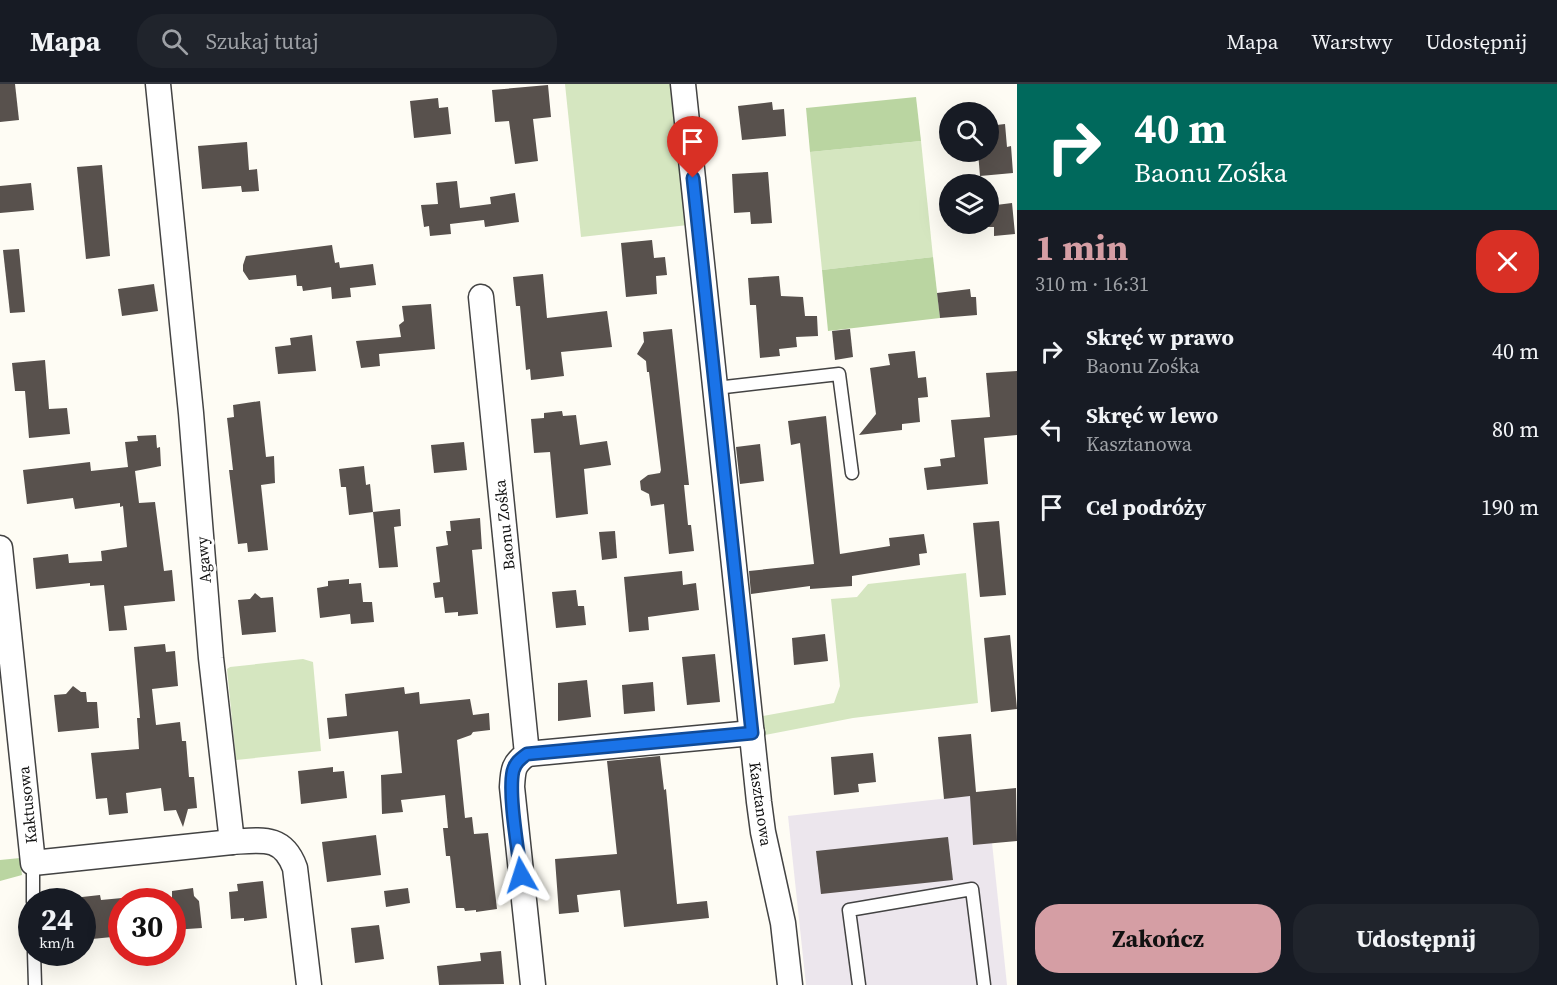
<!DOCTYPE html>
<html lang="pl">
<meta charset="utf-8">
<style>
:root{--surface:#171b24;--page:#20242c;--text:#f1f3f6;--muted:#9ea1a6;--line:#363941;--accent:#d59ea4}
body{margin:0;font-family:"Source Serif 4",serif;background:var(--page);color:var(--text);height:100vh;display:flex;flex-direction:column;font-size:22px;white-space:nowrap}
*{box-sizing:border-box;margin:0}
p{font-size:20px;color:var(--muted)}
.icon{flex:none;width:33px;height:33px;fill:none;stroke:currentColor;stroke-width:2;stroke-linecap:round;stroke-linejoin:round}
.map{position:relative;flex:1;overflow:hidden}
.sheet{display:flex;flex-direction:column;background:var(--surface);width:540px}
.sheet>*{flex:none}
.top-card{background:#00695c;color:#fff;overflow:hidden}
.fabs{position:absolute;left:939px;top:18px;display:grid;gap:12px}
.fabs a{display:grid;place-items:center;width:60px;height:60px;border-radius:50%;background:var(--surface);box-shadow:0 6px 24px #0002;font-size:30px}
.speed{position:absolute;left:18px;top:804px;display:flex;gap:12px;font-size:30px;font-weight:700;text-align:center}
.speed>*{display:grid;place-content:center;width:78px;height:78px;border-radius:50%;background:var(--surface);box-shadow:0 6px 24px #0002;line-height:1}
.speed small{font-size:15px;font-weight:400}
.speed .limit{border:9px solid #d22;background:#fff;color:#111}
.pin{position:absolute;display:grid;place-items:center;width:51px;height:51px;color:#fff;margin:-62px -26px;border-radius:50% 50% 50% 0;rotate:-45deg;box-shadow:0 0 6px #0007}
.pin .icon{rotate:45deg}
.me{position:absolute;width:66px;margin:-33px;rotate:354deg;stroke-linejoin:round;filter:drop-shadow(0 0 4px #0008)}
.turn{display:flex;align-items:center;gap:21px;height:126px;padding:0 18px;font-size:27px}
.turn .icon{width:78px;height:78px;stroke-width:2.5}
.turn b{display:block;font-size:42px;line-height:51px}
.round{display:grid;place-items:center;flex:none;width:63px;height:63px;border-radius:24px;background:var(--page)}
.summary{display:flex;align-items:center;justify-content:space-between;height:102px;padding:0 18px}
h1{font-size:36px;font-weight:700;line-height:45px;color:var(--accent)}
.primary-button{display:flex;gap:12px;margin-top:auto;padding:12px 18px}
.primary-button a{flex:1;height:69px;border-radius:24px;background:var(--accent);color:#111;font-size:24px;font-weight:700;line-height:69px;text-align:center}
.primary-button a+a{background:var(--page);color:var(--text)}
ul{padding:0;list-style:none}
li{display:flex;align-items:center;gap:18px;height:78px;padding:0 18px}
li div{flex:1}
li b{display:block;font-size:22px}
li em{font-style:normal}
header{display:flex;align-items:center;gap:36px;box-sizing:border-box;height:84px;padding:0 30px;background:var(--surface);border-bottom:2px solid var(--line)}
header strong{font-size:28px}
nav{display:flex;gap:33px;margin-inline-start:auto;font-size:21px}
.search{width:420px;height:54px;background:var(--page);display:flex;align-items:center;gap:15px;box-sizing:border-box;padding:0 21px;border-radius:24px;color:var(--muted);font-size:22px}
main{display:flex;flex:1;min-height:0}
.map>svg:first-child{display:block}
.industrial{fill:#ece6ed}
.green{fill:#d5e6c0}
.forest{fill:#bad5a1}
.building{fill:#58514d}
.lines{fill:none;stroke-linecap:round;stroke-linejoin:round}
.lane-casing{stroke:#434343;stroke-width:15}
.street-casing{stroke:#434343;stroke-width:27}
.lane{stroke:#fff;stroke-width:12}
.street{stroke:#fff;stroke-width:24}
.route-casing{stroke:#114b97;stroke-width:15}
.route{stroke:#1a73e8;stroke-width:10}
.labels{text-anchor:middle;dominant-baseline:central;stroke-width:6;stroke-linejoin:round;paint-order:stroke}
.street-label{font-size:16px;fill:#101010;stroke:#fff}
</style>
<header>
<strong>Mapa</strong>
<div class="search"><svg class="icon" aria-label="search" viewBox="0 0 24 24"><circle cx="10" cy="10" r="6"/><path d="M15 15l6 6"/></svg>Szukaj tutaj</div>
<nav><a>Mapa</a><a>Warstwy</a><a>Udostępnij</a></nav>
</header>
<main>
<div class="map">
<svg width="1017" height="901" viewBox="0 0 1017 901">
<rect width="100%" height="100%" fill="#fefcf4"/>
<path class="industrial" d="M976,711H987L1007,901H806L788,732Z"/>
<g class="green">
<path d="M565,0H674L688,141L581,153Z"/>
<path d="M921,57L933,173L822,186L810,68Z"/>
<path d="M966,489L978,619L853,634L765,651L763,632L834,619L840,602L831,515L857,513L868,500Z"/>
<path d="M303,575L313,578L321,667L236,676L227,585L230,583Z"/>
</g>
<g class="forest">
<path d="M916,13L921,57L810,68L806,24Z"/>
<path d="M933,173L940,234L828,247L822,186Z"/>
<path d="M20,774L22,791L0,797V776Z"/>
</g>
<g class="building">
<path d="M0,0H15L19,36L0,38Z"/>
<path d="M548,1L551,33L533,35L538,77L515,80L509,37L495,38L492,6Z"/>
<path d="M438,14L439,24L448,23L451,50L414,54L410,17Z"/>
<path d="M772,18L773,26L784,25L786,52L742,56L738,22Z"/>
<path d="M1005,40L1007,63L1011,62L1013,89L980,92L978,68H988V42Z"/>
<path d="M247,58L249,86L257,85L259,107L242,108L241,102L202,105L198,62Z"/>
<path d="M102,81L110,172L86,175L77,83Z"/>
<path d="M768,88L772,139L751,140L750,128L734,129L732,90Z"/>
<path d="M457,97L460,124L491,120L490,113L515,109L519,138L485,143L484,136L450,140L451,150L430,152L429,142L424,143L421,121L438,120L436,99Z"/>
<path d="M31,99L34,126L0,129V102Z"/>
<path d="M1012,119L1015,150L994,152V143H988V122Z"/>
<path d="M652,156L654,174L665,173L667,191L656,192L657,210L626,213L621,159Z"/>
<path d="M332,161L335,179L339,178L340,184L373,180L376,201L350,204L351,213L332,215L331,203L303,207L302,202H297L296,191L249,196L243,187V181L246,172Z"/>
<path d="M19,165L25,228L10,229L3,166Z"/>
<path d="M543,190L547,234L607,227L612,263L561,268L564,292L531,296L530,285L526,286L520,222H516L513,193Z"/>
<path d="M779,192L781,212L803,213L805,232H817L818,252L796,253L797,263L779,265L780,272L760,274L756,221H750L748,194Z"/>
<path d="M154,200L158,227L122,232L118,205Z"/>
<path d="M970,205L971,213H976L977,231L940,234L937,209Z"/>
<path d="M431,220L435,265L379,270L380,282L361,284L356,257L401,253L399,241L404,237L402,222Z"/>
<path d="M672,245L689,401H684L688,441H691L694,467L669,470L664,420L651,422L649,410L641,406L640,397L648,391L660,389L661,386L649,288H647L646,277L637,270L644,258L643,248Z"/>
<path d="M850,245L853,273L835,276L832,247Z"/>
<path d="M312,251L316,287L278,290L275,263L291,261L290,254Z"/>
<path d="M915,267L918,294L926,293L928,313L918,314L920,338L902,340V346L859,351L876,330L870,284L890,281L888,270Z"/>
<path d="M45,276L49,325L67,324L70,350L29,354L25,307H15L12,279Z"/>
<path d="M1017,287V351L984,354L988,400L927,406L924,384L941,382L940,375L955,373L951,336L990,333L986,289Z"/>
<path d="M260,317L266,373L274,372L275,399L261,401L268,466L248,468L247,459L238,460L229,386H233L227,334L234,333L233,321Z"/>
<path d="M562,327L563,332L576,331L580,361L607,357L611,381L584,385L588,430L556,434L550,368L534,369L531,335L544,334V329Z"/>
<path d="M826,332L840,470L890,462L889,454L924,450L927,469L919,470L920,481L852,492V502L810,505V502L751,510L749,487L814,480L800,359L791,361L788,337Z"/>
<path d="M156,351L157,364L160,363L161,382L135,387L139,419L155,418L164,487L172,486L175,517L124,522L127,546L109,547L104,501L90,502V499L36,505L33,474L68,470L69,479L102,477L101,467L127,463L123,422L120,423V419L75,425L73,414L27,420L23,386L90,378L91,387L128,383L125,358L138,357L137,352Z"/>
<path d="M464,358L467,386L434,389L431,361Z"/>
<path d="M760,360L764,397L740,400L736,363Z"/>
<path d="M364,382L366,401L370,400L373,428L349,431L346,403H341L339,385Z"/>
<path d="M400,425L401,442L394,443L398,483L379,484L373,428Z"/>
<path d="M480,434L482,465L472,466L478,530L458,532V528L445,529L443,513L435,514L433,499L440,498L436,463L448,461L446,447H451L450,437Z"/>
<path d="M999,437L1006,511L980,513L973,439Z"/>
<path d="M615,447L617,474L602,476L599,448Z"/>
<path d="M682,487L683,501L696,499L699,526L648,533L649,546L629,548L624,493Z"/>
<path d="M349,495V500L361,499L363,518H372L374,538L351,540L350,530L320,534L317,504L328,502V497Z"/>
<path d="M576,506L578,522H584L586,541L556,544L552,508Z"/>
<path d="M255,509L261,514L273,513L276,548L242,551L238,516L250,515Z"/>
<path d="M825,550L828,577L794,581L792,554Z"/>
<path d="M1010,551L1017,625L991,628L984,554Z"/>
<path d="M165,560L166,568L175,567L178,602L152,605L156,641L180,638L182,657H186L189,693H194L197,724L188,725L183,743L176,726L164,727L161,704L126,709L128,729L109,731L107,714L96,715L91,669L139,665L137,634H140L134,563Z"/>
<path d="M715,570L720,618L687,621L682,573Z"/>
<path d="M587,596L591,633L558,637V599Z"/>
<path d="M653,598L655,627L624,630L622,601Z"/>
<path d="M73,602L81,608H86L87,618H97L99,644L58,648L54,611L66,610Z"/>
<path d="M404,603L405,610L419,608L420,620L470,615L473,631L489,629L490,646L473,648L471,651L457,656L465,734L472,733L474,750L488,749L497,825L476,828V826L465,827L464,824H456L450,772H446L443,744H448L445,711L401,716L403,728L382,730L381,691L402,689L398,647L329,655L327,634L347,632L345,610Z"/>
<path d="M971,650L976,708L1016,704L1017,757L973,761L970,712L944,715L938,653Z"/>
<path d="M873,669L876,698L858,700L859,708L834,711L831,673Z"/>
<path d="M660,672L664,706L666,705L677,820L707,817L709,834L624,843L620,806L577,811L579,828L559,830L555,775L617,770L607,677Z"/>
<path d="M333,683V688L344,687L347,714L301,720L298,687Z"/>
<path d="M376,751L381,791L327,798L322,758Z"/>
<path d="M948,753L953,796L821,810L816,767Z"/>
<path d="M263,797L267,834L244,837V834L231,835L229,808L238,807L237,800Z"/>
<path d="M193,804L194,812L199,817L202,844L172,846V807Z"/>
<path d="M408,804L410,819L386,823L384,807Z"/>
<path d="M100,811L101,816L122,814V852L82,856V813Z"/>
<path d="M379,841L384,875L355,879L351,844Z"/>
<path d="M501,867L504,900L439,901L437,882L481,877L480,869Z"/>
</g>
<g class="lines">
<defs>
<g id="lane">
<path d="M716,304L839,290L852,389"/>
<path d="M33,779V818"/>
<path d="M34,868L35,901"/>
<path d="M859,901L849,826L972,805L984,901"/>
</g>
<g id="street">
<path d="M158,0L191,329L211,574L232,758C262,756 283,751 295,784L309,901"/>
<path d="M683,0L759,718L763,748L783,839L790,901"/>
<path d="M481,213L527,670C513,680 513,686 512,703L533,901"/>
<path d="M0,464L33,779L232,758"/>
<path d="M527,670L752,649"/>
</g>
</defs>
<use href="#lane" class="lane-casing"/>
<use href="#street" class="street-casing"/>
<use href="#lane" class="lane"/>
<use href="#street" class="street"/>
</g>
<g class="lines">
<defs>
<path id="route" d="M521,791C518,765 508,710 513,687C515,679 520,675 527,670L752,649L693,94"/>
</defs>
<use href="#route" class="route-casing"/>
<use href="#route" class="route"/>
</g>
<g class="labels">
<g class="street-label">
<text transform="translate(504 441) rotate(-96)">Baonu Zośka</text>
<text transform="translate(203 476) rotate(-95)">Agawy</text>
<text transform="translate(761 720) rotate(82)">Kasztanowa</text>
<text transform="translate(27 721) rotate(-96)">Kaktusowa</text>
</g>
</g>
</svg>
<div class="fabs">
<a><svg class="icon" aria-label="search" viewBox="0 0 24 24"><circle cx="10" cy="10" r="6"/><path d="M15 15l6 6"/></svg></a>
<a><svg class="icon" aria-label="layers" viewBox="0 0 24 24"><path d="M12 4l9 5-9 5-9-5zM3 14l9 5 9-5"/></svg></a>
</div>
<div class="speed"><div>24<small>km/h</small></div><div class="limit">30</div></div>
<div class="pin" style="left:693px;top:94px;background:#d93025"><svg class="icon" aria-label="arrive" viewBox="0 0 24 24"><path d="M6 21V4h12l-3 4 3 4H6"/></svg></div>
<svg class="me" style="left:521px;top:791px" viewBox="-20 -20 40 40"><path d="M0-17L14 15 0 8-14 15z" fill="#1a73e8" stroke="#fff" stroke-width="4"/></svg>
</div>
<section class="sheet">
<div class="top-card">
<div class="turn"><svg class="icon" aria-label="right" viewBox="0 0 24 24"><path d="M7 20v-9h11M14 6l5 5-5 5"/></svg><div><b>40 m</b>Baonu Zośka</div></div>
</div>
<div class="summary"><div><h1>1 min</h1><p>310 m · 16:31</p></div><a class="round" style="background:#d93025;color:#fff"><svg class="icon" aria-label="close" viewBox="0 0 24 24"><path d="M6 6l12 12M18 6L6 18"/></svg></a></div>
<ul>
<li><svg class="icon" aria-label="right" viewBox="0 0 24 24"><path d="M7 20v-9h11M14 6l5 5-5 5"/></svg><div><b>Skręć w prawo</b><p>Baonu Zośka</p></div><em>40 m</em></li>
<li><svg class="icon" aria-label="left" viewBox="0 0 24 24"><path d="M17 20v-9H6M10 6l-5 5 5 5"/></svg><div><b>Skręć w lewo</b><p>Kasztanowa</p></div><em>80 m</em></li>
<li><svg class="icon" aria-label="arrive" viewBox="0 0 24 24"><path d="M6 21V4h12l-3 4 3 4H6"/></svg><div><b>Cel podróży</b></div><em>190 m</em></li>
</ul>
<div class="primary-button"><a>Zakończ</a><a>Udostępnij</a></div>
</section>
</main>
